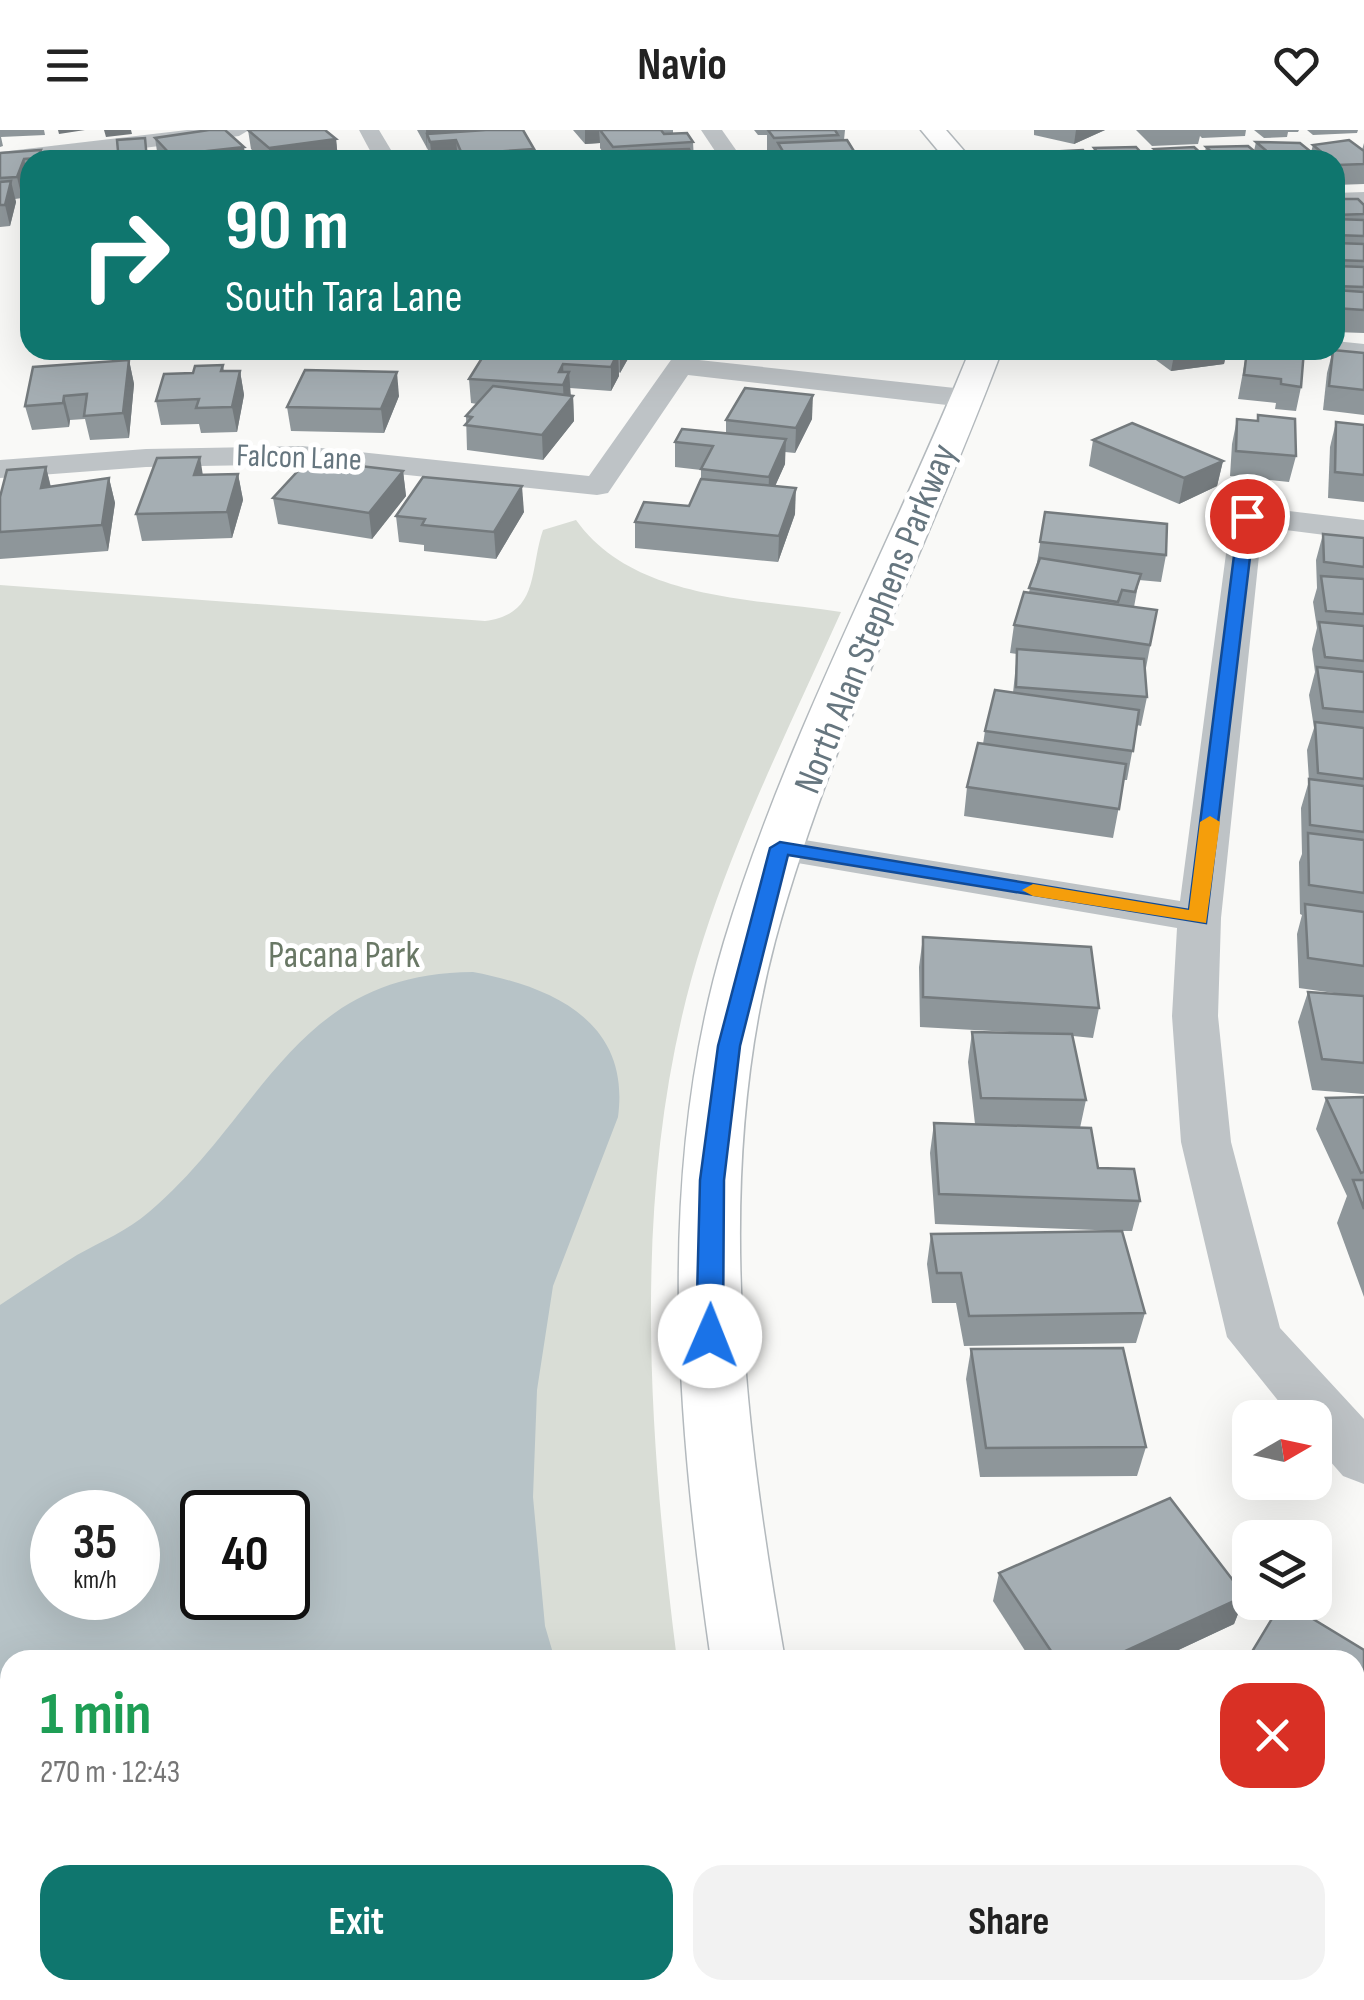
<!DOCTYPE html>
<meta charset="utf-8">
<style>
:root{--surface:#fff;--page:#f2f2f2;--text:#222;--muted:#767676;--accent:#0f766e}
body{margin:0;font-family:"Sofia Sans Condensed",sans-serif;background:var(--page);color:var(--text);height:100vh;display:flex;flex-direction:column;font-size:38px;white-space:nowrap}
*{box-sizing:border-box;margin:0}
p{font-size:32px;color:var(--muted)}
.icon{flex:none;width:55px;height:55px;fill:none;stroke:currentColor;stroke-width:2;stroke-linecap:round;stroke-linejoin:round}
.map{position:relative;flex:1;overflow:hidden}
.drawer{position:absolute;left:0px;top:1520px;width:1365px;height:350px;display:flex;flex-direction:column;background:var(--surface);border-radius:30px 30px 0 0;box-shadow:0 10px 40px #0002}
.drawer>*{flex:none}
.banner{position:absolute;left:20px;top:20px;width:1325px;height:210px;border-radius:30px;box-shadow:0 10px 40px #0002;background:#0f766e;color:#fff;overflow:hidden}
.needle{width:65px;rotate:81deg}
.fabs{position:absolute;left:1232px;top:1270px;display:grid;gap:20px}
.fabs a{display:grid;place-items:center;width:100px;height:100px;border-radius:20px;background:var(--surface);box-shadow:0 10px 40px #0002;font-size:50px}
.speed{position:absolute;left:30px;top:1360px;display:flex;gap:20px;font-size:50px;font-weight:700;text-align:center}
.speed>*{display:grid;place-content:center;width:130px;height:130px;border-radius:50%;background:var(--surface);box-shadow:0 10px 40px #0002;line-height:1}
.speed small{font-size:25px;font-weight:400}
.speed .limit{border:5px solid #111;border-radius:15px;background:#fff;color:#111}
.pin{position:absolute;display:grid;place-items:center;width:85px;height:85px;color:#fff;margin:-42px;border:5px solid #fff;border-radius:50%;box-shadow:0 2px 10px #0007}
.me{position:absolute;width:110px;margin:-55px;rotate:1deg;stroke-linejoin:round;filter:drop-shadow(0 0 8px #0008)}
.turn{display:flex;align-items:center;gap:35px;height:210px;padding:0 40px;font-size:45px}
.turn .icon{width:130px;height:130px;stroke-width:2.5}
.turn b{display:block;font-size:70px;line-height:85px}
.round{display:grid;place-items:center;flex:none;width:105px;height:105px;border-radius:30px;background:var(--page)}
.summary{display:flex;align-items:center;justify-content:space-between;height:170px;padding:0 40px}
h1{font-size:60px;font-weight:700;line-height:75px;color:#1e9e55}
.button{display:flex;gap:20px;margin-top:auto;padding:20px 40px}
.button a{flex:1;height:115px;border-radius:30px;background:var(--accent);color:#fff;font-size:40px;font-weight:700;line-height:115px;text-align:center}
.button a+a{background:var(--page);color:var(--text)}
header{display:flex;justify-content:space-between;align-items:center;height:130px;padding:0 40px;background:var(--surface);font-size:45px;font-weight:700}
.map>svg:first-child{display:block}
.green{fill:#d9ddd6;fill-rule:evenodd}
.water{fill:#b7c3c7;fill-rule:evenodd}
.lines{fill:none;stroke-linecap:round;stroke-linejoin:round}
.secondary-casing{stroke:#b3b9bd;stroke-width:3}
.street{fill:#bec3c6;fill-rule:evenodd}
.secondary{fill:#fff;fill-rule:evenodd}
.wall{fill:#8e969a}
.shaded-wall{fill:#747a7d}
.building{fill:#a5aeb3;stroke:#747a7d;stroke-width:2.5}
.route{fill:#1a73e8;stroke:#114b97;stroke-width:2.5}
.slow{fill:#f59e0b}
.labels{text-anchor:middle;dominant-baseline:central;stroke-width:10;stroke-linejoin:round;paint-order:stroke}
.far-street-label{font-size:32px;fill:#66767f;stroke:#fff}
.street-label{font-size:38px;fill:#66767f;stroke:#fff}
.park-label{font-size:38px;fill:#697865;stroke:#fff}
</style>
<header><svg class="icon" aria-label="menu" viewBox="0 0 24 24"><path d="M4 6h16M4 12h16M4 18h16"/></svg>Navio<svg class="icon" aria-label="heart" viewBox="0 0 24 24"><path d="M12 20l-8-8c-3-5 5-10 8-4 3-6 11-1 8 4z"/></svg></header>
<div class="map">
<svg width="1364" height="1870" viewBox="0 0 1364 1870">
<rect width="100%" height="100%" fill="#f9f9f7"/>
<g class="green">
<path d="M576,390C633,470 751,468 841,482C793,589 739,698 703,810C629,1041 647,1293 677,1530H10V1860H724L725,1870H0V455L485,491C540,484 529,441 543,400ZM52,1382H138V1468H52ZM202,1382H288V1468H202Z"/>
<path d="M951,1860H1058L1062,1870H954Z"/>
</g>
<path class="water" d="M473,842C552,857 631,891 618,987L553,1156L537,1260L533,1367L545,1496L555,1530H10V1860H651L654,1870H0V1175C26,1158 51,1141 77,1125C102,1111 127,1101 149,1082C265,984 293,843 473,842ZM52,1382H138V1468H52ZM202,1382H288V1468H202Z"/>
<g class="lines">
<defs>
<g id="secondary">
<path d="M921,0H946L972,30H946Z"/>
<path d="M970,220H1002C928,417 830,608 775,811C713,1045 744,1296 785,1530H711C677,1294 655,1044 724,812C785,608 890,417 970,220Z"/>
<path d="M763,1860H849L850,1870H764Z"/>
</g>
</defs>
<use href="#secondary" class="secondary-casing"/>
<g class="street">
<path d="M187,0H249L239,6L0,36V22Z"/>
<path d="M359,0H379L397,30H375Z"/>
<path d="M701,0H722L743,30H721Z"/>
<path d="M1364,62V76L1335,77V63Z"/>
<path d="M1335,211L1364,214V230L1325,225L1322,220H1335Z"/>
<path d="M678,220H706L699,230L964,259L978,268L964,277L688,245L608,363L597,365L302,334L146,337L0,348V330L146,319L302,316L589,346Z"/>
<path d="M1247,376L1364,390V410L1262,397L1221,788L1218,886L1231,1012L1280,1198L1364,1289V1354L1343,1346L1315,1314V1288H1292L1227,1207L1181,1012L1172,886L1177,798L780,730L765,727L759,718L765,709L780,706L1180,771L1231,386Z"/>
</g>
<use href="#secondary" class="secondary"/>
</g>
<g class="wall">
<path d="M0,0H44L45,5L1,7L3,16L0,17Z"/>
<path d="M248,0L336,9L338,29L262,30L251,19Z"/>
<path d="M417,0H523L535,30H431L428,20Z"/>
<path d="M573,0H673V4L693,12L694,30H608L600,18V13L585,14Z"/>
<path d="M754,0H845L844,10L857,26V30H778V28H773L767,20V5H758Z"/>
<path d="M1034,0H1105L1074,14L1034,5Z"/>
<path d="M1136,0H1246L1245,6L1202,8L1200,6L1198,14L1152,16Z"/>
<path d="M1254,0H1299L1298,2H1288L1287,7L1264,8Z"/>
<path d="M1307,0H1358L1357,3L1313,5Z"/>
<path d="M155,8L246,30H161L158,28Z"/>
<path d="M1256,12L1311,22L1313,15L1362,20L1364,13V54L1335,55V30H1152L1154,19L1204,26L1206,17L1254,21Z"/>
<path d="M1094,18L1148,30H1092Z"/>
<path d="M41,20L44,30H30V50H29L22,68L15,69L16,72L10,96L0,97V23Z"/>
<path d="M1335,69L1364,75V203L1335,202Z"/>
<path d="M487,220H633L620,243L619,242V246L611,261L570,258V266H573L574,291L543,330L467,320L466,286L477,274L471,273L469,249Z"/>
<path d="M797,220H845L844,224Z"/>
<path d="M1145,220H1227L1224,234L1171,241L1145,222Z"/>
<path d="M1247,220L1301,257L1296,281L1275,279L1276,273L1238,269Z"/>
<path d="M1333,220L1364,223V285L1323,280L1327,243Z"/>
<path d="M129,230L134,254L129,308L90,310L85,289L70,290L69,297L32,300L25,276Z"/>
<path d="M223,235L224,241H240L244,265L237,302L201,303L199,294L161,295L156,271L193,243Z"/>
<path d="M399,266L384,303L291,301L287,277Z"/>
<path d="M1258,285L1296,326L1289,352L1230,346L1232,314L1237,289L1257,291Z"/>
<path d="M812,289L795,323L785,322V334L775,356L795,384L778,432L635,418V392L689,376L701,350V340L675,337V312L726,303V290Z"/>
<path d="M1336,292L1364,295V372L1328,368L1330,317Z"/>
<path d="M1093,310L1223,331L1217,356L1179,374L1089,336Z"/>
<path d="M46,337L51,357L109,348L115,373L108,421L0,429V366Z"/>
<path d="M403,341L406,366L372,409L278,394L273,368Z"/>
<path d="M238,344L243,370L232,408L142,411L136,384L203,345Z"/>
<path d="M524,382L496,429L424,421V415L399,412L396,386Z"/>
<path d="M1045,382L1166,425L1161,452L1139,450L1134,477L1157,480L1145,543L1147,567L1141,596L1137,595L1127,650H1124L1113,708L964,686L967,657L983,614L985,601L1013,563L1017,524L1010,523L1014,495L1029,462L1036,439Z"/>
<path d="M1323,404L1364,408V964L1312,960L1298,892L1308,862L1348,865L1299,858L1297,804L1302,785L1300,784L1299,732L1302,724L1301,678L1309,651L1307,620L1314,598L1309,565L1315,542L1312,519L1317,498L1313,472L1317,458L1316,430Z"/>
<path d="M923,807L1099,878L1093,908L1073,906L1086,970L1080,998L1098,1038L1140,1071L1132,1101H1122L1145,1183L1136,1213L964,1216L956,1173H932L927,1134L931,1104L1121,1101L935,1094L930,1023L934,993L975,994L968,932L972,902H1010L920,897L919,837Z"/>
<path d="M1364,967V1167L1337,1093L1347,1066L1316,999L1326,968Z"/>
<path d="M971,1219L1146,1317L1137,1346L980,1347L966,1249Z"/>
<path d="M999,1443L1245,1466L1234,1494L1157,1530H1031L993,1471Z"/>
</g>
<g class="shaded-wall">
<path d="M58,0H85L59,4Z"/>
<path d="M104,0H131L132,4L106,7Z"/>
<path d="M426,0H492L456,10L458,30H432L430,12L427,4V20Z"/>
<path d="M585,0H599L600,13L585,14Z"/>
<path d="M1076,0H1105L1074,14Z"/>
<path d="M336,9L338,29L270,30L269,18Z"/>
<path d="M244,17L246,30H172L171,25Z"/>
<path d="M534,19L535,30H462V24Z"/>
<path d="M24,29L29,50L22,68L17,47Z"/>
<path d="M11,51L16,72L10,96L5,75Z"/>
<path d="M302,220H321L303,224Z"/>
<path d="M620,220H633L620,243Z"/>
<path d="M1175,220H1227L1224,234L1171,241Z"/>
<path d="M618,222L619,246L611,261V237Z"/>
<path d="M129,230L134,254L129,308L123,283Z"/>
<path d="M563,234L564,252L569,242L571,267L573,266L574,291L543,330L542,305L564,278L563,255L559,242Z"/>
<path d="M240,241L244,265L237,302L232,277Z"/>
<path d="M397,242L399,266L384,303L381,279Z"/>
<path d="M813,265L812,289L795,323L796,298Z"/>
<path d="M64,266L70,290L69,297L63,273Z"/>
<path d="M786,309L785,334L768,372L769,347Z"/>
<path d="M200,327L204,352L194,345Z"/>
<path d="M1223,331L1217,356L1179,374L1184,348Z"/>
<path d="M46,337L52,363L41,358Z"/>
<path d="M403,341L406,366L372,409L369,383Z"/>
<path d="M238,344L243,370L232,408L227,382Z"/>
<path d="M109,348L115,373L108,421L102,395Z"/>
<path d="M522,356L524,382L496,429L494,402Z"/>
<path d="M796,358L795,384L778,432L779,406Z"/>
<path d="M1245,1466L1234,1494L1157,1530H1106Z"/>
</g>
<g class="building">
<path d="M209,0H225L244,17L171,25L155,8Z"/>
<path d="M248,0H325L336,9L269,18Z"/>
<path d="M486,0H523L534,19L462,24L456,10L430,12L427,4Z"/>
<path d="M600,0H661L664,4L687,3L693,12L613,17Z"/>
<path d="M768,0H835L838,5L774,8Z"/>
<path d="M145,8L147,30H72V22L118,21L117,10Z"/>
<path d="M847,10L857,26H849L852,30H788L778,13Z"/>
<path d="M1349,10L1364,21V34L1337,35L1335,33V30H1331L1313,15Z"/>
<path d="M1256,12L1300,13L1321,30H1277Z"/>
<path d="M1248,16L1265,30H1220L1206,17Z"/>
<path d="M1136,17L1148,30H1104L1094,18Z"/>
<path d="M1194,17L1208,30H1166L1154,19Z"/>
<path d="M689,19L694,30H625L624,28H631L629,21Z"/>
<path d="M41,20L38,28L24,29L17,47L0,48V23Z"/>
<path d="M1083,20L1092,30H1050L1043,22Z"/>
<path d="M509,27L510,30H442Z"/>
<path d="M11,51L5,75H0V52Z"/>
<path d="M1335,69H1358L1364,75V84L1335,85Z"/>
<path d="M1335,89L1364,90V106L1335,105Z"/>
<path d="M1335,113L1364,114V131L1335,130Z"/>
<path d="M1335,136L1364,137V157L1335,156Z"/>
<path d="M1335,160L1364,162V180L1335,178Z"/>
<path d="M487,220H589L618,222L611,237L563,234L559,242H569L563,255L469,249Z"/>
<path d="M1247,220H1304L1301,257L1281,254V249L1244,245Z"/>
<path d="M1333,220L1364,223V260L1329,256Z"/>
<path d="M129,230L123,283L84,286L87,264L64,266L63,273L25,276L33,237Z"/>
<path d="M223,235L221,241H240L232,277L196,278L199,269L156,271L164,244L193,243L195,236Z"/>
<path d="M305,240L397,242L381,279L287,277Z"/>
<path d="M493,256L573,266L542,305L465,295L472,287L466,286Z"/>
<path d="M745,258L813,265L796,298L726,290Z"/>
<path d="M1258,285L1295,289L1296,326L1236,321L1237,289L1258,291Z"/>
<path d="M1336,292L1364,295V345L1335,342Z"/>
<path d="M1132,293L1223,331L1184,348L1093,310Z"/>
<path d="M682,299L786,309L769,347L701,339L713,316L675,312Z"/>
<path d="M200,327L194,345L238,344L227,382L136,384L157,328Z"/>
<path d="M308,330L403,341L369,383L273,368Z"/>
<path d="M46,337L41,358L109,348L102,395L0,402V367L7,340Z"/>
<path d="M423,347L522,356L494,402L422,395L425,389L396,386Z"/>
<path d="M701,349L796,358L779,406L635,392L644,372L689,376Z"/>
<path d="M1045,382L1167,394L1166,425L1040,412Z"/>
<path d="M1323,404L1364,408V437L1324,432Z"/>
<path d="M1040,428L1141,444L1135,462L1122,460L1118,472L1029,458Z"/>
<path d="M1321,446L1364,449V484L1326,481Z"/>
<path d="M1024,462L1157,480L1150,515L1014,495Z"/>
<path d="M1319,492L1364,496V531L1325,527Z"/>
<path d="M1017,519L1144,529L1147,567L1016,557Z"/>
<path d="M1317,537L1364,542V582L1323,578Z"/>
<path d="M995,560L1139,580L1133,621L985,601Z"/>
<path d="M1315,592L1364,598V649L1318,643Z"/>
<path d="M978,613L1126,634L1119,679L967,657Z"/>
<path d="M1309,649L1364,656V702L1310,695Z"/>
<path d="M1308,703L1364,710V763L1309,755Z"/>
<path d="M1305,774L1364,782V836L1308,828Z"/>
<path d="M923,807L1091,817L1099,878L923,867Z"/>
<path d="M1308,862L1364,866V933L1322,929Z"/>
<path d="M972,902L1072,904L1086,970L981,968Z"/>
<path d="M1364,967V1042L1361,1043L1326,968Z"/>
<path d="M934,993L1091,998L1098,1038L1134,1039L1140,1071L939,1064Z"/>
<path d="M1353,1050H1364V1079Z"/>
<path d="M1122,1101L1145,1183L969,1186L961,1143H937L931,1104Z"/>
<path d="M1123,1218L1146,1317L986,1318L971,1219Z"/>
<path d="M1170,1368L1245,1466L1106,1530H1057L999,1443Z"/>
<path d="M1282,1472H1285L1364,1520V1648L1355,1665V1530H1247Z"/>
</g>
<path class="route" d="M1247,382L1255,386L1206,793L788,725L740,916L724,1050L723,1206L710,1217L700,1214L696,1206L700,1050L718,916L770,718L780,712L1189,780L1239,386Z"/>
<path class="slow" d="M1210,686L1220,692L1206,793L1033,766L1022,760L1033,754L1189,780L1200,692Z"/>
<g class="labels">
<g class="far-street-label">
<text transform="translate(299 328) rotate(2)">Falcon Lane</text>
</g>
<g class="street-label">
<text transform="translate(876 489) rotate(-68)">North Alan Stephens Parkway</text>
</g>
<g class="park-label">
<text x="344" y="825">Pacana Park</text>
</g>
</g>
</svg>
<div class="fabs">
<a><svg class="needle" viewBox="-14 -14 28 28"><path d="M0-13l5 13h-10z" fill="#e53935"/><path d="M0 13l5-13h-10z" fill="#767676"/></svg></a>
<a><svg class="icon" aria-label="layers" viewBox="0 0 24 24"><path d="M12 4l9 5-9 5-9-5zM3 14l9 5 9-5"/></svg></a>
</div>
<div class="speed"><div>35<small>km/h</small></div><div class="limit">40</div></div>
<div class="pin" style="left:1247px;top:386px;background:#d93025"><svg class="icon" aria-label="arrive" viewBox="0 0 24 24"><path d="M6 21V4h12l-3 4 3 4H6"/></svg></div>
<svg class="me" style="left:710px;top:1206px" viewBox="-20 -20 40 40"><circle r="19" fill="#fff"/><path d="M0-13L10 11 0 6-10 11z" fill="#1a73e8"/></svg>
<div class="banner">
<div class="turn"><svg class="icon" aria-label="right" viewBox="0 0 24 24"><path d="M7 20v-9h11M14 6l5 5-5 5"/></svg><div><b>90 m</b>South Tara Lane</div></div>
</div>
<section class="drawer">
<div class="summary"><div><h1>1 min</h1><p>270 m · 12:43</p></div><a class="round" style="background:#d93025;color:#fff"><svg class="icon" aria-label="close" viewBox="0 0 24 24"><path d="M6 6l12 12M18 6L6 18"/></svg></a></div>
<div class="button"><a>Exit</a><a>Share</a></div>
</section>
</div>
